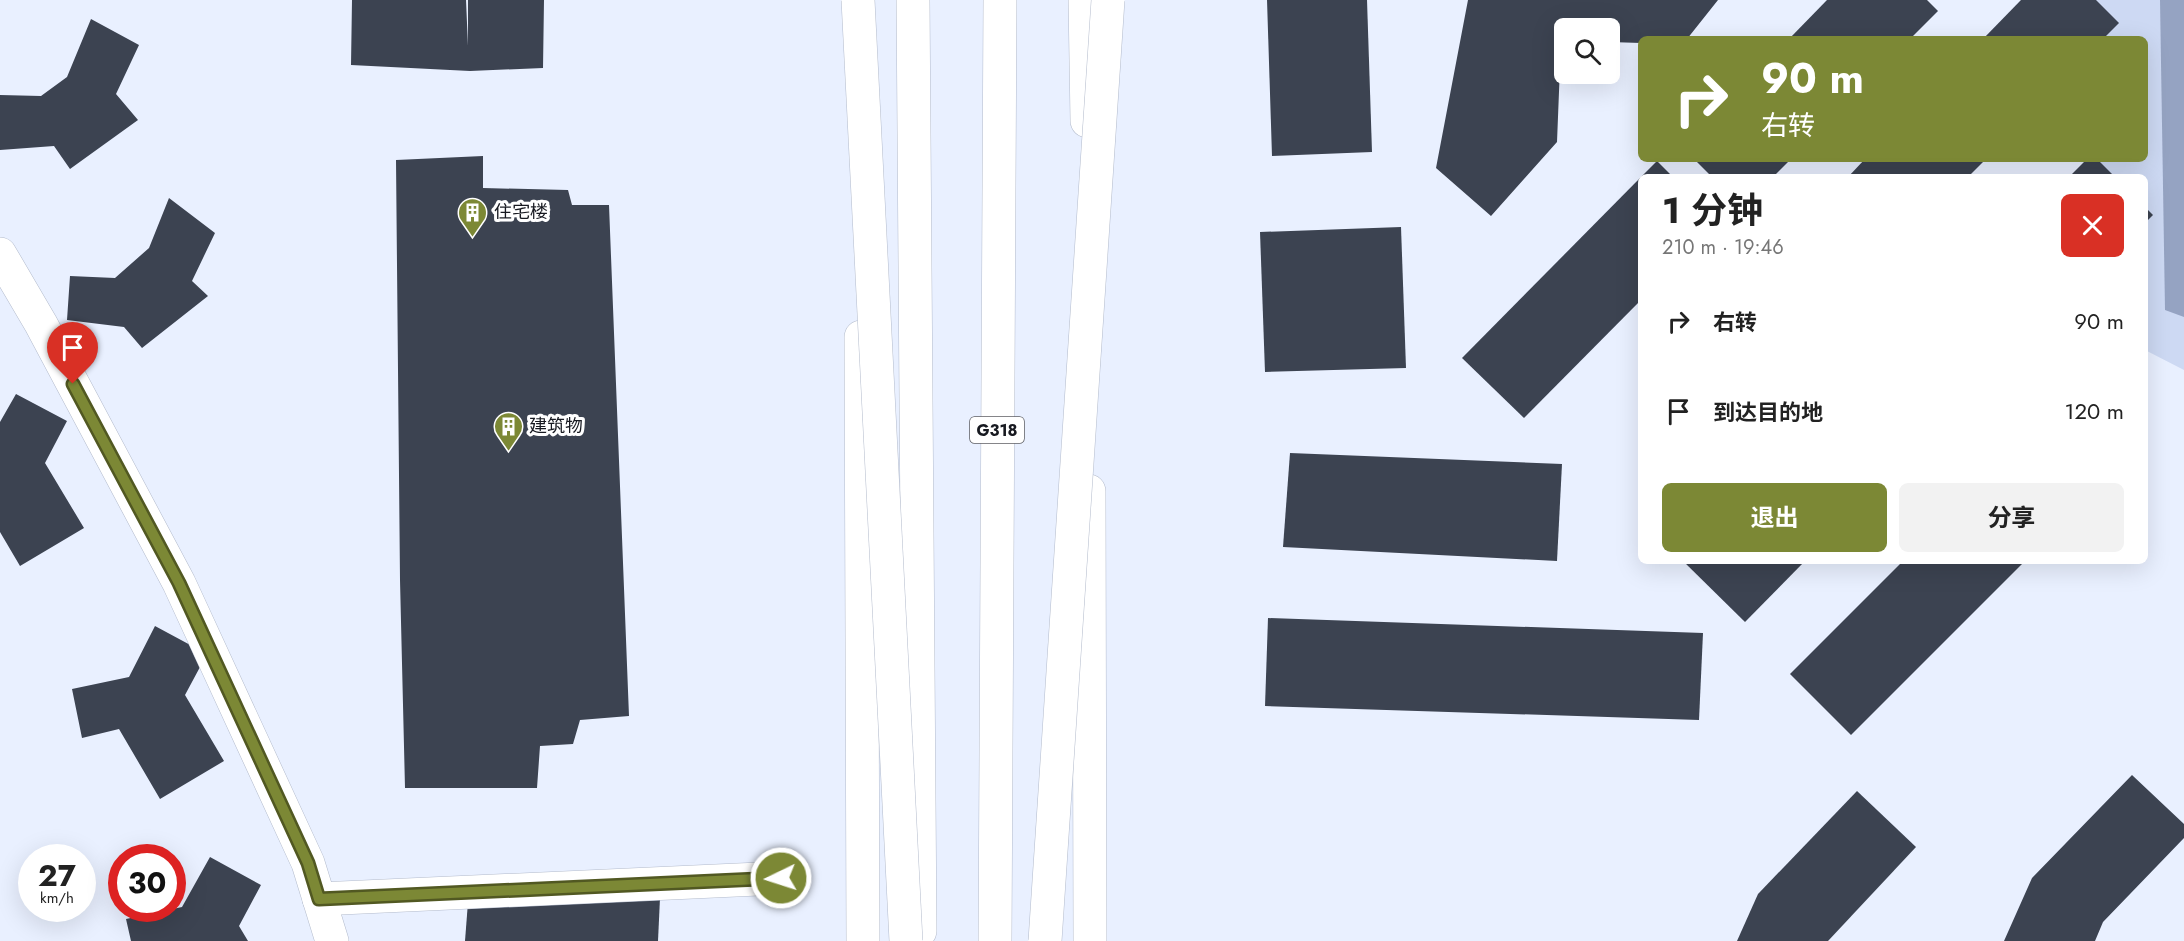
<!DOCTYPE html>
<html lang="zh">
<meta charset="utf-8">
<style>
:root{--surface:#fff;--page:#f2f2f2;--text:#222;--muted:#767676;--accent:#7c8835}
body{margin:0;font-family:Jost,"Noto Sans SC",sans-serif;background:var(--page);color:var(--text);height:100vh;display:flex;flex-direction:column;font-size:22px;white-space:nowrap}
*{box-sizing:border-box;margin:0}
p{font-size:20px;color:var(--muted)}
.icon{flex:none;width:33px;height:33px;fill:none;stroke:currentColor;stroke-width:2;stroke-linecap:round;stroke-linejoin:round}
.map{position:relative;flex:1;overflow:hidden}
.details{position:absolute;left:1638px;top:174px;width:510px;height:390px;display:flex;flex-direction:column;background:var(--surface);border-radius:9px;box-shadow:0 6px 24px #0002}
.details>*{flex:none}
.guide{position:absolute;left:1638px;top:36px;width:510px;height:126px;border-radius:9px;box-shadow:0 6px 24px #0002;background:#7c8835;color:#fff;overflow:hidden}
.tools{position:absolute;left:1554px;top:18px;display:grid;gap:12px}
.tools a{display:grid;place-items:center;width:66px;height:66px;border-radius:9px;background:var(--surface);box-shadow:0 6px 24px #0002;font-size:30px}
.speed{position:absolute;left:18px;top:844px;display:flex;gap:12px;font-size:30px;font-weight:700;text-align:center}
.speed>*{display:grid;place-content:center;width:78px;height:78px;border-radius:50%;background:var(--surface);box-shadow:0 6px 24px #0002;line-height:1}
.speed small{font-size:15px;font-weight:400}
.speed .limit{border:9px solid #d22;background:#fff;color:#111}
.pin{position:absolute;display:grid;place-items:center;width:51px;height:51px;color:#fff;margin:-62px -26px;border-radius:50% 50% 50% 0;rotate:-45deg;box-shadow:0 0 6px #0007}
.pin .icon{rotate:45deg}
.me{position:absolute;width:66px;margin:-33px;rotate:266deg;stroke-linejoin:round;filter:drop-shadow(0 0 4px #0008)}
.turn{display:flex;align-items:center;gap:21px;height:126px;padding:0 24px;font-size:27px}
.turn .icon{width:78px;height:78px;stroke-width:2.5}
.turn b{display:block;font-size:42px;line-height:51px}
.round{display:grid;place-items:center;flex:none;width:63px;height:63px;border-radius:9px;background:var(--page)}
.summary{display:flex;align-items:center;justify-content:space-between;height:102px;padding:0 24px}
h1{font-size:36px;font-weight:700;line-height:45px}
.primary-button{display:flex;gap:12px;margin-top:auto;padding:12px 24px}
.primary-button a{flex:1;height:69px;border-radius:9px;background:var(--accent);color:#fff;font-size:24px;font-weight:700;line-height:69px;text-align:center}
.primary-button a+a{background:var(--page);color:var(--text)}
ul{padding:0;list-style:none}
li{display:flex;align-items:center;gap:18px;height:90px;padding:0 24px}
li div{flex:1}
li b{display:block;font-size:22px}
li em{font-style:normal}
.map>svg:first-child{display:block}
.green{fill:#cdd9f3}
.water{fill:#95a3c2}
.building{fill:#3c4351}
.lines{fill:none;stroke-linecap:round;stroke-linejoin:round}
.minor-casing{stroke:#b3bbcc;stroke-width:34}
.primary-casing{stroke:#b3bbcc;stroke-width:34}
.trunk-casing{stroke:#b3bbcc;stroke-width:34}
.minor{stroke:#fff;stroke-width:33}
.primary{stroke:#fff;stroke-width:33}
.trunk{stroke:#fff;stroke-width:33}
.trunk-bridge-casing{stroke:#b3bbcc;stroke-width:34;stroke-linecap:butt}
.trunk-bridge{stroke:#fff;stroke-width:33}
.route-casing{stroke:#515822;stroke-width:15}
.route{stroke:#7c8835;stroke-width:10}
.labels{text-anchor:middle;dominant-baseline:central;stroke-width:6;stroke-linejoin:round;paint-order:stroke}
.shield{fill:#fff;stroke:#5d5e63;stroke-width:1.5}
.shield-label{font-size:16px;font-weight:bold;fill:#171920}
.poi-label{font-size:18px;fill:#171920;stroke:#fff;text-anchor:start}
</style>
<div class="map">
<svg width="2184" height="941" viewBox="0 0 2184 941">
<rect width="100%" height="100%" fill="#e9f0ff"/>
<path class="green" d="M2093,0H2184V370L2145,350V177H2101L2100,159H2145V39H2095Z"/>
<path class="water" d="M2160,0H2184V317L2165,310Z"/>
<g class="building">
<path d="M352,0H466L468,46V0H544L543,68L470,71L351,65Z"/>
<path d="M1267,0H1367L1372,152L1272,156Z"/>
<path d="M1468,0H1718L1687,39H1641V43L1610,42V28H1564V41H1561L1557,142L1491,216L1436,168Z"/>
<path d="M1827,0H1927L1938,11L1910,39H1789Z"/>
<path d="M2021,0H2096L2119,23L2103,39H1983Z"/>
<path d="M91,19L139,45L116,94L138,120L70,169L54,146L0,150V95L41,96L67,77Z"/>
<path d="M483,156V188L568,190L572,205H609L629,716L580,720L573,744L540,746L537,788H405L400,580L396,160Z"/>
<path d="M1694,159H1791L1773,177H1712Z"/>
<path d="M1865,159H1986L1968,177H1848Z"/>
<path d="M2087,159H2097L2115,177H2069Z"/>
<path d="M1657,161L1673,177H1641Z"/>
<path d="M1641,177V300L1524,418L1462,358Z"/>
<path d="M169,198L215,233L192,281L208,296L142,348L124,327L67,320L70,276L115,278L149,248Z"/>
<path d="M2145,207L2153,215L2145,223Z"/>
<path d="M1401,227L1406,368L1265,372L1260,232Z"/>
<path d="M16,394L67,421L45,463L84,528L20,566L0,532V422Z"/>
<path d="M1290,453L1562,464L1557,561L1283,547Z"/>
<path d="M1683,561H1805L1745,622Z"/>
<path d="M1903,561H2025L1851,735L1790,674Z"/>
<path d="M1268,618L1703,633L1699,720L1265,706Z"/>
<path d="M155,626L207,654L185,695L224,761L160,799L119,729L82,738L72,689L129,677Z"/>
<path d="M2132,775L2184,824V838L2103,922L2095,941H2004L2032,878Z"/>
<path d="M1857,791L1916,847L1828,941H1737L1758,894Z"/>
<path d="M210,857L261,885L239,926L248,941H131L126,919L182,907Z"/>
<path d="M660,898L658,941H465L468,902Z"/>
</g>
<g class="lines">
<defs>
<g id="minor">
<path d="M0,254L41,324L179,583L308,863L332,941"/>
<path d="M319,899L781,878"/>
</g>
<g id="primary">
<path d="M1085,0L1087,121"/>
<path d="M861,337L863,941"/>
<path d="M1089,491L1090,941"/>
</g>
<g id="trunk">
<path d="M913,0L920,931"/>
<path d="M995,941L1000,0"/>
</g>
</defs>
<use href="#minor" class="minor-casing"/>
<use href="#primary" class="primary-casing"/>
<use href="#trunk" class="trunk-casing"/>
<use href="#minor" class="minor"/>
<use href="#primary" class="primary"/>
<use href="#trunk" class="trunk"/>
<defs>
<g id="trunk-bridge">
<path d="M858,0L906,941"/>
<path d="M1045,941L1108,0"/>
</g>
</defs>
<use href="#trunk-bridge" class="trunk-bridge-casing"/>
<use href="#trunk-bridge" class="trunk-bridge"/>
</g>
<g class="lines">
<defs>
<path id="route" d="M73,384L179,583L308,863L319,899L781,878"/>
</defs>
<use href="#route" class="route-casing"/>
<use href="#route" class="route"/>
</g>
<defs>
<symbol id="building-pin" viewBox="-11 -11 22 30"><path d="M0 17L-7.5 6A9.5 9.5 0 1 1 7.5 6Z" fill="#7c8835" stroke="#fff"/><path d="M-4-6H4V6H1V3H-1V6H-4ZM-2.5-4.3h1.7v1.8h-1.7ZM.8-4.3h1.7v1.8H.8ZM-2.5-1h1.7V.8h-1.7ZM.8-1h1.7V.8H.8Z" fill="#fff"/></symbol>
</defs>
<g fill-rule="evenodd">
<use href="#building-pin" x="456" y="196" width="33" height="45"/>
<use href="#building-pin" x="492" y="410" width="33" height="45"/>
</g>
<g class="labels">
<rect class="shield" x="970" y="417" width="54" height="26" rx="4.5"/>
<g class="shield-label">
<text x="997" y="430">G318</text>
</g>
<g class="poi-label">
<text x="494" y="212">住宅楼</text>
<text x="529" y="426">建筑物</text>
</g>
</g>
</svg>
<div class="tools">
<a><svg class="icon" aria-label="search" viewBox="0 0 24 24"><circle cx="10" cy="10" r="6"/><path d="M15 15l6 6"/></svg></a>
</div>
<div class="speed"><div>27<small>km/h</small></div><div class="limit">30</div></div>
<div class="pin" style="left:73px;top:384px;background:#d93025"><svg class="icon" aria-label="arrive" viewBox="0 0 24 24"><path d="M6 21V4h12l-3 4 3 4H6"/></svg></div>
<svg class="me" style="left:781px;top:878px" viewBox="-20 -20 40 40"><circle r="17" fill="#7c8835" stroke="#fff" stroke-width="3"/><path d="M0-11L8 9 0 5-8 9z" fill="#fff"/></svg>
<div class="guide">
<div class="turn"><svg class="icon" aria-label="right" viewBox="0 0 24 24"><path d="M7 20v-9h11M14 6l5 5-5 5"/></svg><div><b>90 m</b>右转</div></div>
</div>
<section class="details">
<div class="summary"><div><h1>1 分钟</h1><p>210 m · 19:46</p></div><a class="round" style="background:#d93025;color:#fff"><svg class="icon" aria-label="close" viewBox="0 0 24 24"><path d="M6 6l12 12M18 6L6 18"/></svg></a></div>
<ul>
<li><svg class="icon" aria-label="right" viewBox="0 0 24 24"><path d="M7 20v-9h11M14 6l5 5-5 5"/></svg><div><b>右转</b></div><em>90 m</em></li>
<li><svg class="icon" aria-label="arrive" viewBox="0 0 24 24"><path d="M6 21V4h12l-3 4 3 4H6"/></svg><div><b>到达目的地</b></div><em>120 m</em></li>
</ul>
<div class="primary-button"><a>退出</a><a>分享</a></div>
</section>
</div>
